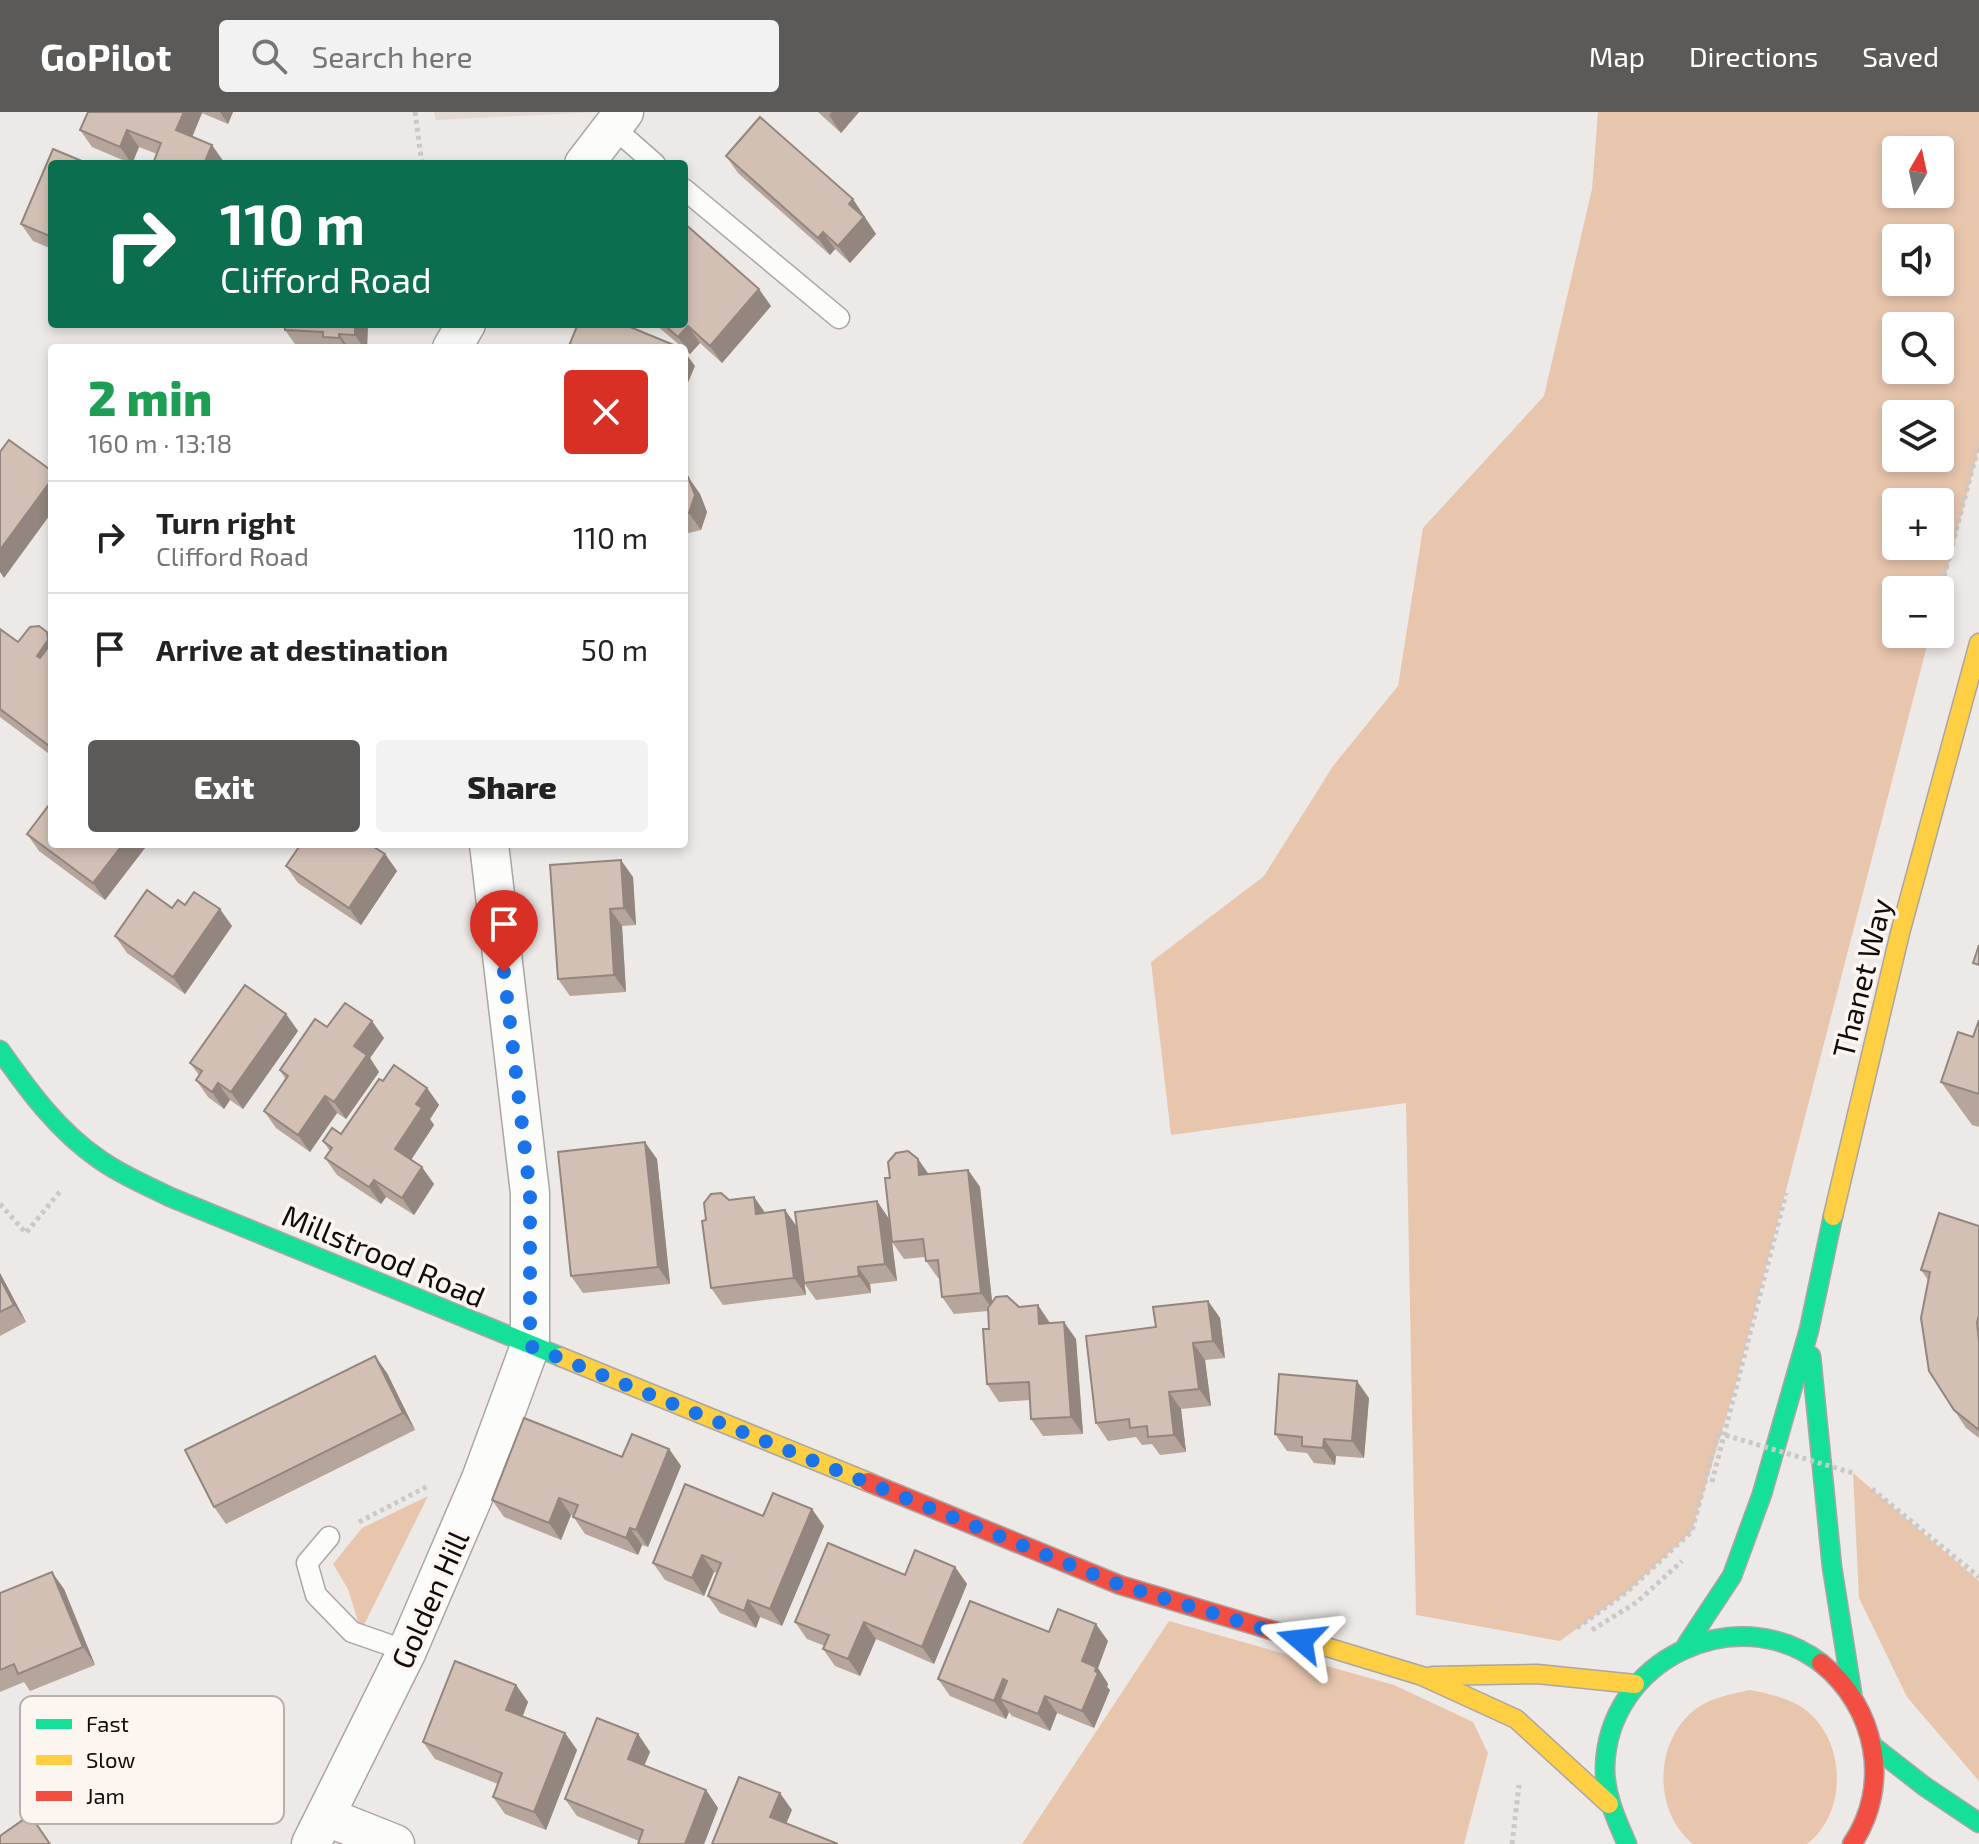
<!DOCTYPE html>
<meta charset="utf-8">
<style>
:root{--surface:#fff;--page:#f2f2f2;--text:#222;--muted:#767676;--line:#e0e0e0;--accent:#5c5a58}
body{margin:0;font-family:"Exo 2",sans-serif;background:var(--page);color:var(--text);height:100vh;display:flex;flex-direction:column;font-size:30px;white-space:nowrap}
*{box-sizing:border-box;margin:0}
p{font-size:26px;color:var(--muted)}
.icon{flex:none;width:44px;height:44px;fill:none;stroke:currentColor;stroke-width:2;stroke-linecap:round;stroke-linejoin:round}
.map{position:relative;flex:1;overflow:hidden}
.panel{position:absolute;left:48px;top:232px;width:640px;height:504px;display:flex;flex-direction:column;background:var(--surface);border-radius:8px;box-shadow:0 4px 12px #0003}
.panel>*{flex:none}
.guide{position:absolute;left:48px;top:48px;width:640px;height:168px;border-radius:8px;box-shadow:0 4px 12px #0003;background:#0b6e4f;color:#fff;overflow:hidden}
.needle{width:52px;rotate:9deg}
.controls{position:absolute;left:1882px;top:24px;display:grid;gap:16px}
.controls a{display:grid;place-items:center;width:72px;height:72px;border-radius:8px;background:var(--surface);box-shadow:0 4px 12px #0003;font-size:40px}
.pin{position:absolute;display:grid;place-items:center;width:68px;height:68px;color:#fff;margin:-82px -34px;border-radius:50% 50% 50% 0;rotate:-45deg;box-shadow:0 0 8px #0007}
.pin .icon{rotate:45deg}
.me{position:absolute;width:88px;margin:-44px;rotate:287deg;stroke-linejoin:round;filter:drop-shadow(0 0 6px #0008)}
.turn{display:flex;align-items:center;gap:28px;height:168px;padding:0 40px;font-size:36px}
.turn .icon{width:104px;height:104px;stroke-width:2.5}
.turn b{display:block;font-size:56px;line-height:68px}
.round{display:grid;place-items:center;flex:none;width:84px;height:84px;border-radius:8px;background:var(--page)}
.overview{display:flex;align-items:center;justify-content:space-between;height:136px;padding:0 40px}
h1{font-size:48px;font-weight:800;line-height:60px;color:#1e9e55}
.cta{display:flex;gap:16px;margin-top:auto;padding:16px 40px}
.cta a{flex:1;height:92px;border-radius:8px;background:var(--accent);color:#fff;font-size:32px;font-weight:800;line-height:92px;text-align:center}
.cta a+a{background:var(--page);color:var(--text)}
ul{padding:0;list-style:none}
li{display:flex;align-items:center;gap:24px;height:112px;padding:0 40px;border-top:2px solid var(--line)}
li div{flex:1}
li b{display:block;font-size:30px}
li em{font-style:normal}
header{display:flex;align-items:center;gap:48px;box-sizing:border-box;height:112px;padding:0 40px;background:var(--accent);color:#fff}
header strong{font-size:38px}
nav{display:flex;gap:44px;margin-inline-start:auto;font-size:28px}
.search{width:560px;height:72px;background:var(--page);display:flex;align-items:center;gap:20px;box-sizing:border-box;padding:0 28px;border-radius:8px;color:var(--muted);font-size:30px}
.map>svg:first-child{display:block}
.built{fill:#e2d9d4}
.green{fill:#e8c6ae;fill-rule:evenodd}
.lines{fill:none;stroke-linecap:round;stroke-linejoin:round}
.lane-casing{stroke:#a9a6a5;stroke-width:23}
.street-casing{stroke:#a9a6a5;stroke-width:41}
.fast-casing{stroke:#a9a6a5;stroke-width:21}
.slow-casing{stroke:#a9a6a5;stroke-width:21}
.jam-casing{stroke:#a9a6a5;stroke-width:21}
.path{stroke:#cac9c8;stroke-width:5;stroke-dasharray:4 4;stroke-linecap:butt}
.lane{stroke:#fcfcfb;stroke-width:20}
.street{stroke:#fcfcfb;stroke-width:38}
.fast{stroke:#16e098;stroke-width:18}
.slow{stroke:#ffcf43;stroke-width:18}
.jam{stroke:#f24e42;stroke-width:18}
.path-bridge{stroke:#cac9c8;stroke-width:5;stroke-dasharray:4 4;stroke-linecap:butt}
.wall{fill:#b5a59b}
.shaded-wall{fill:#93867e}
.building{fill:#d2c0b4;stroke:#93867e;stroke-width:2}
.route{stroke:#1a73e8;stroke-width:14;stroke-dasharray:0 25.2}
.labels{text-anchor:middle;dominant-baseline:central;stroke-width:7;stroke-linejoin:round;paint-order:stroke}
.street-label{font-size:30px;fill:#0f0d0b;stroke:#fdf5f0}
.key{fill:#fdf5f0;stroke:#b6afab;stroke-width:2}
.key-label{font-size:22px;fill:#0f0d0b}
</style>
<header>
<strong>GoPilot</strong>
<div class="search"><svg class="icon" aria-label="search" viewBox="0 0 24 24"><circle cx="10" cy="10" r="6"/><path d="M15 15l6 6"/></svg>Search here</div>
<nav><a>Map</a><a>Directions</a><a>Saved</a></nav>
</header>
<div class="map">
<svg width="1979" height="1732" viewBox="0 0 1979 1732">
<rect width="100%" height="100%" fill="#ece9e6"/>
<path class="built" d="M434,0H598L436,8Z"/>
<g class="green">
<path d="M1598,0H1979V336L1940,485V478H1896V522H1930L1734,1279L1692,1419L1628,1479L1560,1529L1416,1503L1406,991L1171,1023L1151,850L1264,764L1333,654L1398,574L1423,416L1544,284L1592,77ZM1896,38H1940V82H1896ZM1896,126H1940V170H1896ZM1896,214H1940V258H1896ZM1896,302H1940V346H1896ZM1896,390H1940V434H1896Z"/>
<path d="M1853,1361L1979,1469V1669L1907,1585L1859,1486Z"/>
<path d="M428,1384L361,1519L348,1477L333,1452L362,1416Z"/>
<path d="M1169,1509L1394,1573L1473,1610L1488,1641L1464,1732H1022Z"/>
<path d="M1750,1578C1769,1582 1786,1585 1803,1596C1846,1626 1849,1700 1807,1732H1693C1652,1699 1654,1627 1697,1596C1713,1585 1732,1582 1750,1578Z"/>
</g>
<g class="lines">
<defs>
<g id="lane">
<path d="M613,15L655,52"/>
<path d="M684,77L839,206"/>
<path d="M329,1425L307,1451L316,1483L352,1520L407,1539"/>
</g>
<g id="street">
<path d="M584,52L624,0"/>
<path d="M452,236L466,212"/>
<path d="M327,1705L395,1732"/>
<path d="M311,1732L407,1539L481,1367L530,1234V1081L489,732"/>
</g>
<g id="fast">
<path d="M0,938C28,978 58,1019 99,1047C121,1063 146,1073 170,1085L561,1245"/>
<path d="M1811,1244L1832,1455L1852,1581"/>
<path d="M1687,1532L1732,1464L1762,1382L1809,1218L1833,1104"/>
<path d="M1874,1635L1924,1674L1979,1711"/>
<path d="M1627,1732C1616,1707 1605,1683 1605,1656C1607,1548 1736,1486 1821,1551"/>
</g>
<g id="slow">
<path d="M1833,1104L1900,821L1979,531"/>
<path d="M561,1245L868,1370"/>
<path d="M1284,1522L1422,1564L1516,1607L1609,1692"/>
<path d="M1432,1564L1537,1562L1635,1572"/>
</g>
<g id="jam">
<path d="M868,1370L1120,1473L1284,1522"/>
<path d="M1821,1551C1876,1595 1892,1673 1852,1732"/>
</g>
</defs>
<use href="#lane" class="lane-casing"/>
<use href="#street" class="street-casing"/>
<use href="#fast" class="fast-casing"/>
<use href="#slow" class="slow-casing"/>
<use href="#jam" class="jam-casing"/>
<g class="path">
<path d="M415,0L422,52"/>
<path d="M1940,480L1979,332"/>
<path d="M0,1092L26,1121L62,1077"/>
<path d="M1712,1370L1786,1081"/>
<path d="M1872,1377L1979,1465"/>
<path d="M359,1410L428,1374"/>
<path d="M1577,1516L1628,1479L1692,1419L1718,1321"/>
<path d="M1592,1518L1637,1490L1682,1449"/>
<path d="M1512,1732L1519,1673"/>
</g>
<use href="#lane" class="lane"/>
<use href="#street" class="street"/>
<use href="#fast" class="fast"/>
<use href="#slow" class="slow"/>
<use href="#jam" class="jam"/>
<path class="path-bridge" d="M1718,1321L1853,1361"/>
</g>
<g class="wall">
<path d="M88,0H233L228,12L202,1L192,25L224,50L223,52H156L154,49L157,42L139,35L132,52L92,35L80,18Z"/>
<path d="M818,0H859L841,21Z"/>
<path d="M726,44L865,104L864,105L876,122L850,151L835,137L830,143L738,61Z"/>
<path d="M52,52V137L33,129L21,112Z"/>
<path d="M771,194L722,251L700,231L690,242L655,212H684Z"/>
<path d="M285,212H368L367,236L297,235L285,218Z"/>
<path d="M684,363L688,365L700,382L707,400L701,418L689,421L684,419Z"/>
<path d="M0,517L18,530L52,527V644L0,605Z"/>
<path d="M27,722L148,732L105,788L39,739Z"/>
<path d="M385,742L397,759L361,813L298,771L286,754Z"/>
<path d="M633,765L636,813L622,814L626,880L570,884L558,867Z"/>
<path d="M185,793L232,814L185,882L127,841L115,824Z"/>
<path d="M286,902L298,919L243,997L230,988L224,997L208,985L196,968L199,963L190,951Z"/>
<path d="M1979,908V1015L1972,1013L1941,970L1973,925Z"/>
<path d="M327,915L384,926L370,946L379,960L346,1007L337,1001L310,1040L276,1016L264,999L286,968L280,958Z"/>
<path d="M383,969L427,976L439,993L430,1007L434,1013L411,1048L434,1072L414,1103L386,1085L381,1092L337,1063L325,1046L330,1039L323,1029L341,1022Z"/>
<path d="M657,1047L670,1172L583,1181L571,1164Z"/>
<path d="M918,1047L928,1062L968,1058L980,1075L992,1191L1019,1195L1076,1227L1083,1322L1043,1324L1031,1307L1030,1288L999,1290L987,1272L989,1217L988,1199L954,1202L942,1185L940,1166H938L926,1149L925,1145L904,1147L892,1130L890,1066Z"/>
<path d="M754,1085L765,1101L785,1098L797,1115L806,1183L723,1193L711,1176L729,1088Z"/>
<path d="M877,1089L889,1107L897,1169L870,1172L871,1181L816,1188L804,1171Z"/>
<path d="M1979,1114V1326L1966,1316L1954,1298L1928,1168L1921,1158Z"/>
<path d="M0,1161L26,1210L0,1224Z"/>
<path d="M1208,1189L1220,1206L1225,1246L1205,1248L1211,1294L1181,1297L1186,1340L1160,1343L1152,1332L1142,1333L1136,1325L1108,1329L1096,1311L1156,1215Z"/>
<path d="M387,1261L415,1318L226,1412L214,1395Z"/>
<path d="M1369,1286L1364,1346L1336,1344L1335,1353L1314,1351L1307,1341L1287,1339L1275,1322Z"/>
<path d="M669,1337L681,1354L648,1435L642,1433L638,1443L585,1422L573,1404L571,1403L561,1428L504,1405L492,1388L622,1345Z"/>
<path d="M763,1404L824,1414L782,1514L760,1505L756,1516L720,1501L708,1484L717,1461L714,1460L704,1484L665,1468L653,1451Z"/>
<path d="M955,1455L967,1472L934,1552L876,1527L860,1564L835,1554L823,1537L825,1534L807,1527L795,1510L905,1463Z"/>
<path d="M64,1477L95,1553L30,1579L24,1570L0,1580V1481Z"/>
<path d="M1049,1520L1108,1529L1098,1556L1108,1572L1107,1575L1110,1578L1094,1616L1057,1601L1050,1619L1012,1604L1009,1600L1006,1607L950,1584L938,1567Z"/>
<path d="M516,1573L528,1590L523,1604L565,1621L577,1638L546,1718L505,1702L493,1685L498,1672L435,1647L423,1630Z"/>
<path d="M638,1622L650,1640L644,1653L706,1678L718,1696L704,1732H638L639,1729L577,1704L565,1687Z"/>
</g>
<g class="shaded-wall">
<path d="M184,0H201L202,1L188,35L176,18Z"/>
<path d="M220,0H233L228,12Z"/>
<path d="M832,0H859L841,21L829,3Z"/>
<path d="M127,18L139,35L132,52L120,35Z"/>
<path d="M212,33L224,50L223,52H204Z"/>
<path d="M853,87L876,122L850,151L838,134L849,92Z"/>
<path d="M823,120L835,137L830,143L818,126Z"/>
<path d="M759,177L771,194L722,251L710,234Z"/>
<path d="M355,212H368L367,236H364L355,223Z"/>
<path d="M688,214L700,231L690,242L678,225Z"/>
<path d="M339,222L349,236H346L339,226Z"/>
<path d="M684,239L695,254L684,280Z"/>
<path d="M688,365L700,382L707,400L701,418L689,401Z"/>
<path d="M52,367V400L4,466L0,460V438Z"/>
<path d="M47,520L52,527V557L37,544Z"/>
<path d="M123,732H148L105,788L93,771Z"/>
<path d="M385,742L397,759L361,813L349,796Z"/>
<path d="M621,748L633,765L636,813L624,796Z"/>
<path d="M220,797L232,814L185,882L173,865Z"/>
<path d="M610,797L622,814L626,880L614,863Z"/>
<path d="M286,902L298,919L243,997L231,980Z"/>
<path d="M372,909L384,926L370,946L379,960L346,1007L334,990L354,934Z"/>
<path d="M218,971L230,988L224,997L212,980Z"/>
<path d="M427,976L439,993L430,1007L434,1013L407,1054L395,1037L416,992Z"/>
<path d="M325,984L337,1001L310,1040L298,1023Z"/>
<path d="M645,1030L657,1047L670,1172L658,1155Z"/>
<path d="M918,1047L930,1064L919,1063Z"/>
<path d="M422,1055L434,1072L414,1103L402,1086Z"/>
<path d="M968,1058L980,1075L993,1198L981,1181Z"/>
<path d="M374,1068L386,1085L381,1092L369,1075Z"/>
<path d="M754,1085L766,1102H756Z"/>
<path d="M877,1089L889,1107L897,1169L885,1152Z"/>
<path d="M785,1098L797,1115L806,1183L794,1166Z"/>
<path d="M858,1155L870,1172L871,1181L859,1164Z"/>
<path d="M0,1161L26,1210L14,1193L0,1166Z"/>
<path d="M1208,1189L1220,1206L1225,1246L1213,1229Z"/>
<path d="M1038,1193L1050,1211L1051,1229L1039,1212Z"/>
<path d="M1064,1210L1076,1227L1083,1322L1071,1305Z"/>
<path d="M1193,1231L1205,1248L1211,1294L1199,1277Z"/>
<path d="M375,1244L387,1261L415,1318L403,1301Z"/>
<path d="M1357,1269L1369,1286L1364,1346L1352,1329Z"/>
<path d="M1169,1280L1181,1297L1186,1340L1174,1323Z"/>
<path d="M1324,1327L1336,1344L1335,1353L1323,1336Z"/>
<path d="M669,1337L681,1354L648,1435L636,1418Z"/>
<path d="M559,1386L571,1403L561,1428L549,1411Z"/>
<path d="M812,1397L824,1414L782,1514L770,1497Z"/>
<path d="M630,1416L642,1433L638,1443L626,1426Z"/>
<path d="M702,1443L714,1460L704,1484L692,1466Z"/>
<path d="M955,1455L967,1472L934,1552L922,1535Z"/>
<path d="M52,1460L64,1477L95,1553L83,1535Z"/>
<path d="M748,1488L760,1505L756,1516L744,1499Z"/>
<path d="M864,1510L876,1527L860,1564L848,1547Z"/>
<path d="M1096,1512L1108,1529L1098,1556L1108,1572L1107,1575L1110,1578L1094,1616L1082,1599V1549Z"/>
<path d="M1003,1567L1015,1585L1000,1587L1009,1600L1006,1607L994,1589Z"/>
<path d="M516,1573L528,1590L518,1615L506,1598Z"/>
<path d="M1045,1584L1057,1601L1050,1619L1038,1602Z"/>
<path d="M565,1621L577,1638L546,1718L534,1700Z"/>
<path d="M638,1622L650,1640L640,1664L628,1647Z"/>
<path d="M706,1678L718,1696L704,1732H685Z"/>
<path d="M780,1681L792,1698L782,1722L770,1705Z"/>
</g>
<g class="building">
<path d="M88,0H184L176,18L212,33L204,52H162L154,49L161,31L127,18L120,35L80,18Z"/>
<path d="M760,5L853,87L849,92L864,105L838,134L823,120L818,126L726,44Z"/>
<path d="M53,37L89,52H52V125L21,112Z"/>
<path d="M684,111L759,177L710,234L688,214L678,225L663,212H684Z"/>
<path d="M285,212H355V223L339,222V226L323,225V220L285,218Z"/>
<path d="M578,212H623L681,236H568Z"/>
<path d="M9,328L52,359V367L0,438V340Z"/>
<path d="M684,363L688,365L695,383L689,401L684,402Z"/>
<path d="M39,514L47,520L48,528L37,544L40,546L52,530V636L0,597V517L18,530L30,515Z"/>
<path d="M52,689V732H123L93,771L27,722Z"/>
<path d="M301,732H369L385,742L349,796L286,754Z"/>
<path d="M621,748L624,796L610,797L614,863L558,867L550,753Z"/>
<path d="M147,778L172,796L178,788L185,793L194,780L220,797L173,865L115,824Z"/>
<path d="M1979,833V853L1973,851Z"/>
<path d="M245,873L286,902L231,980L218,971L212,980L196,968L202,959L190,951Z"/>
<path d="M345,891L372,909L354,934L367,943L334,990L325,984L298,1023L264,999L288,964L280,958L315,907L327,915Z"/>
<path d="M1979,908V982L1941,970L1958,920L1973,925Z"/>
<path d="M394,953L427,976L416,992L422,996L395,1037L422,1055L402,1086L374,1068L369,1075L325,1046L332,1036L323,1029L332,1016L341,1022L379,967L383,969Z"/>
<path d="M645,1030L658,1155L571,1164L558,1040Z"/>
<path d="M908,1039L918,1047L919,1063L968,1058L981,1181L942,1185L938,1148L926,1149L923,1127L892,1130L885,1066H890L888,1050L896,1041Z"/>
<path d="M721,1081L729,1088L754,1085L756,1102L785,1098L794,1166L711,1176L702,1109L706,1108L704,1091L711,1082Z"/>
<path d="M877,1089L885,1152L858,1155L859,1164L804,1171L795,1100Z"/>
<path d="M1939,1101L1979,1114V1203L1977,1210L1979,1230V1318L1954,1298L1929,1259L1921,1206L1930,1160L1921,1158Z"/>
<path d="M0,1166L14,1193L0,1200Z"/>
<path d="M1007,1184L1019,1195L1038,1193L1039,1212L1064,1210L1071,1305L1031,1307L1029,1270L987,1272L983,1217H989L988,1196L996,1185Z"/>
<path d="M1208,1189L1213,1229L1193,1231L1199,1277L1169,1280L1174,1323L1148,1325L1147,1314L1130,1316L1129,1307L1096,1311L1086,1224L1156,1215L1153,1195Z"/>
<path d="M375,1244L403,1301L214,1395L185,1338Z"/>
<path d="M1279,1262L1357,1269L1352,1329L1324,1327L1323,1336L1302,1334V1325L1275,1322Z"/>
<path d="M524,1306L622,1345L632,1322L669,1337L636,1418L630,1416L626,1426L573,1405L578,1393L559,1386L549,1411L492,1388Z"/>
<path d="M685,1372L763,1404L773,1381L812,1397L770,1497L748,1488L744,1499L708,1484L721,1451L702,1443L692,1466L653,1451Z"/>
<path d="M828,1431L905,1463L915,1438L955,1455L922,1535L864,1510L848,1547L823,1537L829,1523L795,1510Z"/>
<path d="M52,1460L83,1535L18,1562L14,1552L0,1558V1481Z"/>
<path d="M970,1489L1049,1520L1058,1497L1096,1512L1082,1549L1096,1555L1095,1559L1098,1561L1082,1599L1045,1584L1038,1602L1000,1587L1007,1569L1003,1567L994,1589L938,1567Z"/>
<path d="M455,1549L516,1573L506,1598L565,1621L534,1700L493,1685L502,1661L423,1630Z"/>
<path d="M597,1606L638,1622L628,1647L706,1678L685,1732H638L643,1718L565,1687Z"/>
<path d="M739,1665L780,1681L770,1705L838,1732H712Z"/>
<path d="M30,1703L50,1732H0V1724Z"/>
</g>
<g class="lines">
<path class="route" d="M504,860L530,1081V1234L1120,1473L1301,1528"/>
</g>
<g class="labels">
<g class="street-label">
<text transform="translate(1861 866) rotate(-76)">Thanet Way</text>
<text transform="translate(384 1143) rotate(23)">Millstrood Road</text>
<text transform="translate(429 1487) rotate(-66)">Golden Hill</text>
</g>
</g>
<rect x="20" y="1584" width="264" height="128" rx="12" class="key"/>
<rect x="36" y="1607" width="36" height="10" fill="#16e098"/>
<rect x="36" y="1643" width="36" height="10" fill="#ffcf43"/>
<rect x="36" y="1679" width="36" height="10" fill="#f24e42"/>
<g class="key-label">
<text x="86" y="1620">Fast</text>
<text x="86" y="1656">Slow</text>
<text x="86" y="1692">Jam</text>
</g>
</svg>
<div class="controls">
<a><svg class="needle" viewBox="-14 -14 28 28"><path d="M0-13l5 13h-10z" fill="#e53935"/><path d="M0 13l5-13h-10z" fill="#767676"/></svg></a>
<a><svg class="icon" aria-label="sound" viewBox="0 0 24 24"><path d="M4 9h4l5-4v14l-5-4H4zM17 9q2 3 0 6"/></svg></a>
<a><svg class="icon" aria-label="search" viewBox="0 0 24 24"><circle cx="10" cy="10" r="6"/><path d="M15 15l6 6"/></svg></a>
<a><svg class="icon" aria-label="layers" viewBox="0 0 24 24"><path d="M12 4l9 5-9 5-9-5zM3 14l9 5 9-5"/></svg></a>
<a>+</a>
<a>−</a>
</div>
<div class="pin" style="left:504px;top:860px;background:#d93025"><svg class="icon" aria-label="arrive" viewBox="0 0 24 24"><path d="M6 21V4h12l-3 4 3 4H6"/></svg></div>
<svg class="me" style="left:1301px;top:1528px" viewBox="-20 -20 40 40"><path d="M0-17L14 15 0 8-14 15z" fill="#1a73e8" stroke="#fff" stroke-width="4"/></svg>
<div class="guide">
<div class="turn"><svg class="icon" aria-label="right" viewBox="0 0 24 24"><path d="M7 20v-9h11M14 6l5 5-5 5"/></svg><div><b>110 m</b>Clifford Road</div></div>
</div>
<section class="panel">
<div class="overview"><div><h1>2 min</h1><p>160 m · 13:18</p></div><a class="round" style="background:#d93025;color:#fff"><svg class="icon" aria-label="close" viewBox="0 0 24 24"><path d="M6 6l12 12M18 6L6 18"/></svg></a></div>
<ul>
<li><svg class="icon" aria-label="right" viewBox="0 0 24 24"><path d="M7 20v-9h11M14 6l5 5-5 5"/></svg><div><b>Turn right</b><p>Clifford Road</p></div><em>110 m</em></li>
<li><svg class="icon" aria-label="arrive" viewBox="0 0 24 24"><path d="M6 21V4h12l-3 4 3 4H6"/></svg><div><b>Arrive at destination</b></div><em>50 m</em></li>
</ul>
<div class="cta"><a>Exit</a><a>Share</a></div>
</section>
</div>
